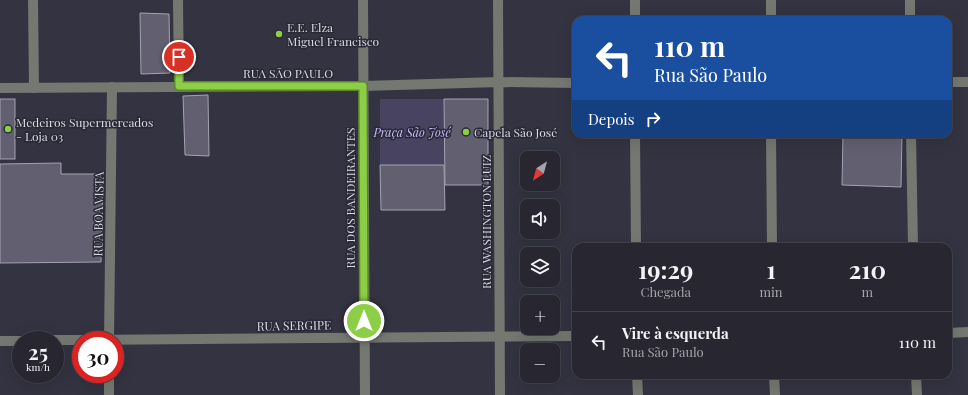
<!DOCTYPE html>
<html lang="pt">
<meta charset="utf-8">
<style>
:root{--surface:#272631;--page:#33323d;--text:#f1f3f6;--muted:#a4a5ab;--line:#43434d}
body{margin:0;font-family:"Playfair Display",serif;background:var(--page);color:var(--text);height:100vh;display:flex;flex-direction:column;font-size:15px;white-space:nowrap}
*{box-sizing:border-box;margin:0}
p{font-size:13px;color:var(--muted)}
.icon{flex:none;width:22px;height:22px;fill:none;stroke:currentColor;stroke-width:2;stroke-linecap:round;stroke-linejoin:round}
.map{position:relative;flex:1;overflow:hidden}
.details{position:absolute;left:572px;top:243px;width:380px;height:136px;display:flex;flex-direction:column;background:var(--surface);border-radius:12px;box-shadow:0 4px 16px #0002,0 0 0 1px var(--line)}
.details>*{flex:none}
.hud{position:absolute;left:572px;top:16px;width:380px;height:122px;border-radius:12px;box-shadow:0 4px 16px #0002,0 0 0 1px var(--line);background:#1a4fa0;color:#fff;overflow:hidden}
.needle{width:26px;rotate:216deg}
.controls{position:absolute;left:520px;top:151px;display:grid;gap:8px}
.controls a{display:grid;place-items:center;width:40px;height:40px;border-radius:8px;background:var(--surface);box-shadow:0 4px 16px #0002,0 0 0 1px var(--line);font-size:20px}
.speed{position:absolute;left:12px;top:331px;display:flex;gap:8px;font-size:20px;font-weight:700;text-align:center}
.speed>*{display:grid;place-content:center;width:52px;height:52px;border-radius:50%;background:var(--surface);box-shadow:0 4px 16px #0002,0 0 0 1px var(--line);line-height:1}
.speed small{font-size:10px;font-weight:400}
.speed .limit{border:6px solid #d22;background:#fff;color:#111}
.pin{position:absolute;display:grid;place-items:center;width:34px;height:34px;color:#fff;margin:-17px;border:2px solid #fff;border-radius:50%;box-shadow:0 1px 4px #0007}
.me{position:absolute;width:44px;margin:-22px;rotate:0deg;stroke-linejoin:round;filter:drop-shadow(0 0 3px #0008)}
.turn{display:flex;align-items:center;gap:14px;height:84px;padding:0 16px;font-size:18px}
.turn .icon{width:52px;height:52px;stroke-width:2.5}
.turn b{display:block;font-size:28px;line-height:34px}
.then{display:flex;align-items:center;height:38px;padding:0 16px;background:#0003;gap:8px;font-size:15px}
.eta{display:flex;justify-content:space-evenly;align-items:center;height:68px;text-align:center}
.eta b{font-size:24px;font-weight:700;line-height:28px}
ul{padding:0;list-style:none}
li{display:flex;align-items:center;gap:12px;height:60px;padding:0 16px;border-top:1px solid var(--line)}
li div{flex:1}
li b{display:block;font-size:15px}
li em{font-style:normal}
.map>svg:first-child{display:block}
.green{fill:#474361}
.building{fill:#626070;stroke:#a4a2b4}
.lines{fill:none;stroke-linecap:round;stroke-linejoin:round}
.minor{stroke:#747871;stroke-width:10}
.route-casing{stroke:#5b862d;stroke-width:10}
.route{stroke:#8cce45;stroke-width:7}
.poi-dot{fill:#8cce45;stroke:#2a2936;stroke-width:1.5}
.labels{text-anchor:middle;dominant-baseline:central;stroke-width:3;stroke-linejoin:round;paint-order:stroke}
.poi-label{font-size:12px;fill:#dad9e3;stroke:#2a2936;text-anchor:start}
.street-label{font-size:12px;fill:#dad9e3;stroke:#2a2936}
.park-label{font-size:12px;font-style:italic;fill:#c5bbfd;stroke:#2a2936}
</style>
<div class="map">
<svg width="968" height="395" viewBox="0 0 968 395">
<rect width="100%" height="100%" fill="#343341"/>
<rect class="green" x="380" y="99" width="64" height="66"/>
<g class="building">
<path d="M140,13L169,14L170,73L141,74Z"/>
<path d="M208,95L209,156L185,155L183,96Z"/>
<rect x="0" y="99" width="15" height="60"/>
<path d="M444,99H488V185H445Z"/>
<path d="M843,134H902L901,187L842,185Z"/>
<path d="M61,163V174H103L101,262L0,263V164Z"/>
<path d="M380,165H444L445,210H381Z"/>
</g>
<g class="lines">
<g class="minor">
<path d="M33,0L34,88"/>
<path d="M178,0L179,86"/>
<path d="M363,0L365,395"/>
<path d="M498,0L500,395"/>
<path d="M910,0V20"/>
<path d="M635,20V0"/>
<path d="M771,20V0"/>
<path d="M948,82H968"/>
<path d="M0,88L363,86L499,82L576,83"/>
<path d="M635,134L636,247"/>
<path d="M771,134L772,247"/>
<path d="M911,134L913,247"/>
<path d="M948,333L968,332"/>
<path d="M55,340H81"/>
<path d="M84,340L576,336"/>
<path d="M109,340L112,87"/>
<path d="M0,341H21"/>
<path d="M637,375L638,395"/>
<path d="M774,375L775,395"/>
<path d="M916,375L917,395"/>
<path d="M109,395V374"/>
</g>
</g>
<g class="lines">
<defs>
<path id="route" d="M179,57V86H363L364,321"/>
</defs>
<use href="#route" class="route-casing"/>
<use href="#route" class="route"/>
</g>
<g class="poi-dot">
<circle cx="279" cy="34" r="4"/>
<circle cx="8" cy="129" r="4"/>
<circle cx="466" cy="132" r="4"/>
</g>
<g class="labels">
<g class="poi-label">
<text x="287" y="27">E.E. Elza<tspan x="287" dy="14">Miguel Francisco</tspan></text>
<text x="16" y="122">Medeiros Supermercados<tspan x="16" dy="14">- Loja 03</tspan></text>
<text x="474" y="132">Capela São José</text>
</g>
<g class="street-label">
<text x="288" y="73">RUA SÃO PAULO</text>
<text transform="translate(350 198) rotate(-90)">RUA DOS BANDEIRANTES</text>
<text transform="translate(98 214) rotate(-89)">RUA BOA VISTA</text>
<text transform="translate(486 222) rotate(-90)">RUA WASHINGTON LUIZ</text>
<text transform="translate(294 325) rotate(-1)">RUA SERGIPE</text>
</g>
<g class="park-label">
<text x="412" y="132">Praça São José</text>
</g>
</g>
</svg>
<div class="controls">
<a><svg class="needle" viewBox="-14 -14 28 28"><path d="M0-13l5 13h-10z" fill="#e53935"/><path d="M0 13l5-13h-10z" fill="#a4a5ab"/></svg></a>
<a><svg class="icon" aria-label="sound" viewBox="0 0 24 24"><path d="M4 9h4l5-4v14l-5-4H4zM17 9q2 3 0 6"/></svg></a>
<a><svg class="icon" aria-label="layers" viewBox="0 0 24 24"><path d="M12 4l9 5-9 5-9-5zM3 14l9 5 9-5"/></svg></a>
<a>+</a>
<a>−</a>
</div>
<div class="speed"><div>25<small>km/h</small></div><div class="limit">30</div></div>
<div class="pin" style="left:179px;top:57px;background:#d93025"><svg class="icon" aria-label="arrive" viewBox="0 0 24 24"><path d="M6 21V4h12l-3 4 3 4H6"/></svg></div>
<svg class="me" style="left:364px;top:321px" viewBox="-20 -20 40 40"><circle r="17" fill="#8cce45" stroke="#fff" stroke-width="3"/><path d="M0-11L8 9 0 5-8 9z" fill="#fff"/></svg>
<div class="hud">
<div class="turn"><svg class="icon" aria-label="left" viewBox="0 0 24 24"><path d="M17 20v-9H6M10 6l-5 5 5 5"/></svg><div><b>110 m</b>Rua São Paulo</div></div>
<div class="then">Depois<svg class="icon" aria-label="right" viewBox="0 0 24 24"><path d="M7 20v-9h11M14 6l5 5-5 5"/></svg></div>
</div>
<section class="details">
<div class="eta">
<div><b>19:29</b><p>Chegada</p></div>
<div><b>1</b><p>min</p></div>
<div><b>210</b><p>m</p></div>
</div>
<ul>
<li><svg class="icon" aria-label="left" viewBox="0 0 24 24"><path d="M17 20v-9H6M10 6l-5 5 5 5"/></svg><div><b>Vire à esquerda</b><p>Rua São Paulo</p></div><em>110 m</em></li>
</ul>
</section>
</div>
